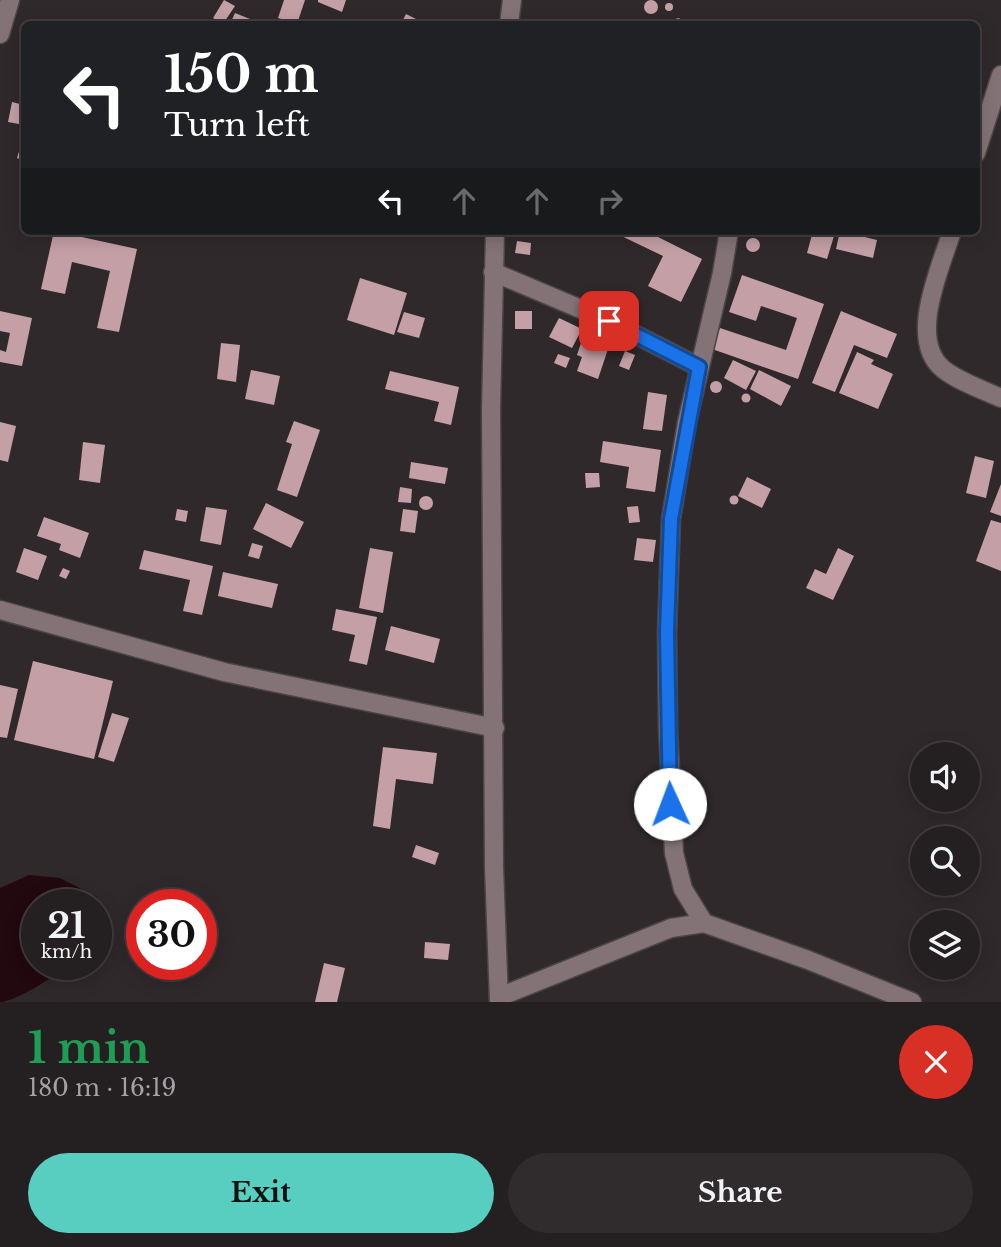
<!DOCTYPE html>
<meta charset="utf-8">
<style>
:root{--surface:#241f20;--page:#302c2d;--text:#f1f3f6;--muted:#a3a2a5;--line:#413d3e;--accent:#58cec1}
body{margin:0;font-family:"Libre Baskerville",serif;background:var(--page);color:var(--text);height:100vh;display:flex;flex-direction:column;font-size:26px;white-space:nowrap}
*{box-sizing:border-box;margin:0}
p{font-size:23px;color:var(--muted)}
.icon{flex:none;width:38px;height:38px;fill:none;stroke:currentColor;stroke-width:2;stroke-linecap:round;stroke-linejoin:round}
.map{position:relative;height:1002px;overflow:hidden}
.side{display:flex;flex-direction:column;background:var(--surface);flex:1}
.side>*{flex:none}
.guide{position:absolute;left:21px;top:21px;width:959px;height:214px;border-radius:10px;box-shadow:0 4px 18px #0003,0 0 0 2px var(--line);background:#202124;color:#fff;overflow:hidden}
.tools{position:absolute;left:910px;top:742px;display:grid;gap:14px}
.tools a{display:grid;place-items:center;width:70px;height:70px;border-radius:50%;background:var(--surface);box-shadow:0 4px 18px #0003,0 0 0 2px var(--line);font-size:35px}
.speed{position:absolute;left:21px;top:889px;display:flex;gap:14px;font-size:35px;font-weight:700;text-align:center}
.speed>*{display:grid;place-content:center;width:91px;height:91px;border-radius:50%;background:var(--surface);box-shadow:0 4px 18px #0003,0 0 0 2px var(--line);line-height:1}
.speed small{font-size:18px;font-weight:400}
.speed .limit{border:10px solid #d22;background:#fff;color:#111}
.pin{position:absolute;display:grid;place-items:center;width:60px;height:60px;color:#fff;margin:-30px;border-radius:14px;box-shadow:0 4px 10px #0006}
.me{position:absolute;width:77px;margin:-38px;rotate:358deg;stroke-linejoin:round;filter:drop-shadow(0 0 5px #0008)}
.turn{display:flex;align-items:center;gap:24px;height:147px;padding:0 28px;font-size:32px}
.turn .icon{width:91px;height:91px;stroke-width:2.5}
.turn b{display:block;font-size:49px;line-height:60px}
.lanes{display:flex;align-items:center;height:66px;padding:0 28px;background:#0003;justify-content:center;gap:35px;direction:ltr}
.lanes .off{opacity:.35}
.round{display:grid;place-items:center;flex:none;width:74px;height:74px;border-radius:37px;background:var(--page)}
.overview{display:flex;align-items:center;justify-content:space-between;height:119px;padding:0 28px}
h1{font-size:42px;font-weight:700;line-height:52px;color:#1e9e55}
.primary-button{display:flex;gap:14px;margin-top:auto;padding:14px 28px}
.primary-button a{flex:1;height:80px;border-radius:42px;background:var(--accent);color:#111;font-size:28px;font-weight:700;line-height:80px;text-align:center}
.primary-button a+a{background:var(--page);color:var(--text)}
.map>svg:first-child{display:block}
.water{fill:#22080f}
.building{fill:#c49fa6}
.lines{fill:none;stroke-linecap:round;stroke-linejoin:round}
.minor-casing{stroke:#4b4547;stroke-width:21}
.minor{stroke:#837376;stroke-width:18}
.route-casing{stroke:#114b97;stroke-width:18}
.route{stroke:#1a73e8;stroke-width:12}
</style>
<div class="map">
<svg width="1001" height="1002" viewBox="0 0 1001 1002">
<rect width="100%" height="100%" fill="#30292b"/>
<path class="water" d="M29,875L60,878L97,897L99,921L96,932V905H37V964H69C58,975 15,1002 0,1002V888Z"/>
<g class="building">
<circle cx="651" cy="7" r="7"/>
<path d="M224,0L235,6L223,24L213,18Z"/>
<path d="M284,0H305L297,24L278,18Z"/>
<path d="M318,0H346L342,12L318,2Z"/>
<circle cx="669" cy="7" r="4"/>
<path d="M235,13L250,19L248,24H230Z"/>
<path d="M406,14L426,24H401Z"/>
<path d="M679,18L685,24H672L675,19Z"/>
<path d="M12,102L24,105V125L8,122Z"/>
<path d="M20,148L24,150V161L17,158Z"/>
<path d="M54,231L137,249L119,332L97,328L110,271L72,262L65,294L41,289Z"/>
<path d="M611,231H646L702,259L681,302L648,286L663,256Z"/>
<path d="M813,231L834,236L827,259L807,253Z"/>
<path d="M840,231L877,240L873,258L836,249Z"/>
<circle cx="753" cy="245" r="7"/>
<path d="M517,241L531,243L530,255L515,253Z"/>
<path d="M742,275L824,304L798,379L712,349L720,328L786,350L797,318L761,306L756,321L729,312Z"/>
<path d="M360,278L407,293L394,335L347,320Z"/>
<path d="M0,311L32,318L22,366L0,362V350L6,352L10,333L0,331Z"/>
<rect x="515" y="311" width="17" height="18"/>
<path d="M841,311L897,334L887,358L854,345L835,392L812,383Z"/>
<path d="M404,312L425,318L419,338L397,332Z"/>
<path d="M559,318L582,329L572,348L549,337Z"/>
<path d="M584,334L610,343L598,379L577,371L582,357L577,355Z"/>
<path d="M221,343L240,345L236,382L217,379Z"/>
<path d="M625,351L635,355L629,370L619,366Z"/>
<path d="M857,352L874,360L871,364L893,374L878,409L839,393Z"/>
<path d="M558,354L570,358L566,368L554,363Z"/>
<path d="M733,360L756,371L746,390L724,378Z"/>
<path d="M251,370L280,376L274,405L245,399Z"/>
<path d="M759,370L791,386L781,406L750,389Z"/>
<path d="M390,371L459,387L451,425L434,421L439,402L385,389Z"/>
<circle cx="716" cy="387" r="6"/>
<path d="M648,392L667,395L662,431L643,429Z"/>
<circle cx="746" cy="398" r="4.5"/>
<path d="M294,421L320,430L297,497L277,490L292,444L286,442Z"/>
<path d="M0,422L16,426L8,462L0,460Z"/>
<path d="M603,441L661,450L655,492L626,488L629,467L600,462Z"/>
<path d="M83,442L105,445L100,483L79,480Z"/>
<path d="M975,456L994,461L986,498L966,493Z"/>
<path d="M411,462L448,468L445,484L409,478Z"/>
<path d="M585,473H599L600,487L586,488Z"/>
<path d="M747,477L771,489L762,508L738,496Z"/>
<path d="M1001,484V516L990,512Z"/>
<path d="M400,487L412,489L411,503L398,502Z"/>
<circle cx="734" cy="500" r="4.5"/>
<circle cx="426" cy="503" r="7"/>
<path d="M266,503L304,522L291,548L253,529Z"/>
<path d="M638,506L640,522L629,523L627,507Z"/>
<path d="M206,507L227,510L221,545L200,541Z"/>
<path d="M177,509L188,511L186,522L175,520Z"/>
<path d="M403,509L418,511L415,533L400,531Z"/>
<path d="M44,517L89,533L80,558L59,550L61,544L37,536Z"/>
<path d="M991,520L1001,523V571L976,561Z"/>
<path d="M637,538L656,540L653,562L634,560Z"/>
<path d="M252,543L263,546L259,559L248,556Z"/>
<path d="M24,548L47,556L38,580L16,572Z"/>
<path d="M370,548L393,552L383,613L359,608Z"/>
<path d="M838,548L854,556L833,600L806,588L815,569L826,574Z"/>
<path d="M144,550L213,566L202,615L183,611L190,580L139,569Z"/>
<path d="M63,568L70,571L66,579L59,576Z"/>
<path d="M223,572L278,584L272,608L218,596Z"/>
<path d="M336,609L377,617L367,665L349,661L355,635L332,630Z"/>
<path d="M391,626L440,639L434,663L385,650Z"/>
<path d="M33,661L113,681L94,759L14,740Z"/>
<path d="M0,685L18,689L7,738L0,737Z"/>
<path d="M112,713L129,718L114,762L98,757Z"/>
<path d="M383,747L437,753L433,784L396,779L390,829L373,826Z"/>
<path d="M416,845L439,853L435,865L412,857Z"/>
<path d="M425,942L450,944L448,960L424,958Z"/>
<path d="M324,963L345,968L337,1002H315Z"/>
</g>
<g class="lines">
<defs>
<g id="minor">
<path d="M509,24L512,0"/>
<path d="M0,34L10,0"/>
<path d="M976,153L1001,75"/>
<path d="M495,231L491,410L494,867L499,1002"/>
<path d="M952,231C941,267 907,339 943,369C958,381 983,390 1001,398"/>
<path d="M493,272L609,321L699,367"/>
<path d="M0,610L224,672L495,728"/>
<path d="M704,923L683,889L674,853L668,727L667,632L671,519L687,422L722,273L729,231"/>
<path d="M499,997L671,928L704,923L808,960L912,1002"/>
</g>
</defs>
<use href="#minor" class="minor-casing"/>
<use href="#minor" class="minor"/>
</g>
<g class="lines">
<defs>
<path id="route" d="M609,321L699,367L671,519L667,632L670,804"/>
</defs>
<use href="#route" class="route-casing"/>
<use href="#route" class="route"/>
</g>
</svg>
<div class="tools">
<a><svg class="icon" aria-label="sound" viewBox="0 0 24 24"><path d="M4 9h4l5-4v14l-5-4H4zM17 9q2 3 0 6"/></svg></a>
<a><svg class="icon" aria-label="search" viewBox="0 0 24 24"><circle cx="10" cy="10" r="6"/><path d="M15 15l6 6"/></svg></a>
<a><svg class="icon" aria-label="layers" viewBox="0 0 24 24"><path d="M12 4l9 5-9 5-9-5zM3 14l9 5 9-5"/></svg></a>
</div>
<div class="speed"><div>21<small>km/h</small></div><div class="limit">30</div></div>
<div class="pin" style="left:609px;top:321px;background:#d93025"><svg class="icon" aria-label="arrive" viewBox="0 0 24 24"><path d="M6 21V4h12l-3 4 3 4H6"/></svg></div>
<svg class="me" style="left:670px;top:804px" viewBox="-20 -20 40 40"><circle r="19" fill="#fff"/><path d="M0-13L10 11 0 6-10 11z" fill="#1a73e8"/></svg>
<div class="guide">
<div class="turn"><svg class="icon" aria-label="left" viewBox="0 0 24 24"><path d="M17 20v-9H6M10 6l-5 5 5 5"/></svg><div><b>150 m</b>Turn left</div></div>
<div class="lanes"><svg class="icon" aria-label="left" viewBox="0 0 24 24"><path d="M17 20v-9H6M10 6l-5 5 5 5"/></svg><svg class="icon off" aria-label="ahead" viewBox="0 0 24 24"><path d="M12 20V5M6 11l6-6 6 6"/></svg><svg class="icon off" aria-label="ahead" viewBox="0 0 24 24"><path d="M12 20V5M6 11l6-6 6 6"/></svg><svg class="icon off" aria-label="right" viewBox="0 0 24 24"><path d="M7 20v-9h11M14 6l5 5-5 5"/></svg></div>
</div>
</div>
<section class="side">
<div class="overview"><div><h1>1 min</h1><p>180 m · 16:19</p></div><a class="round" style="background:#d93025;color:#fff"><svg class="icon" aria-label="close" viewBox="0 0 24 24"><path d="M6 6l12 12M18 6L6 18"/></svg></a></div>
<div class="primary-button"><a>Exit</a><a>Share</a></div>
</section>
